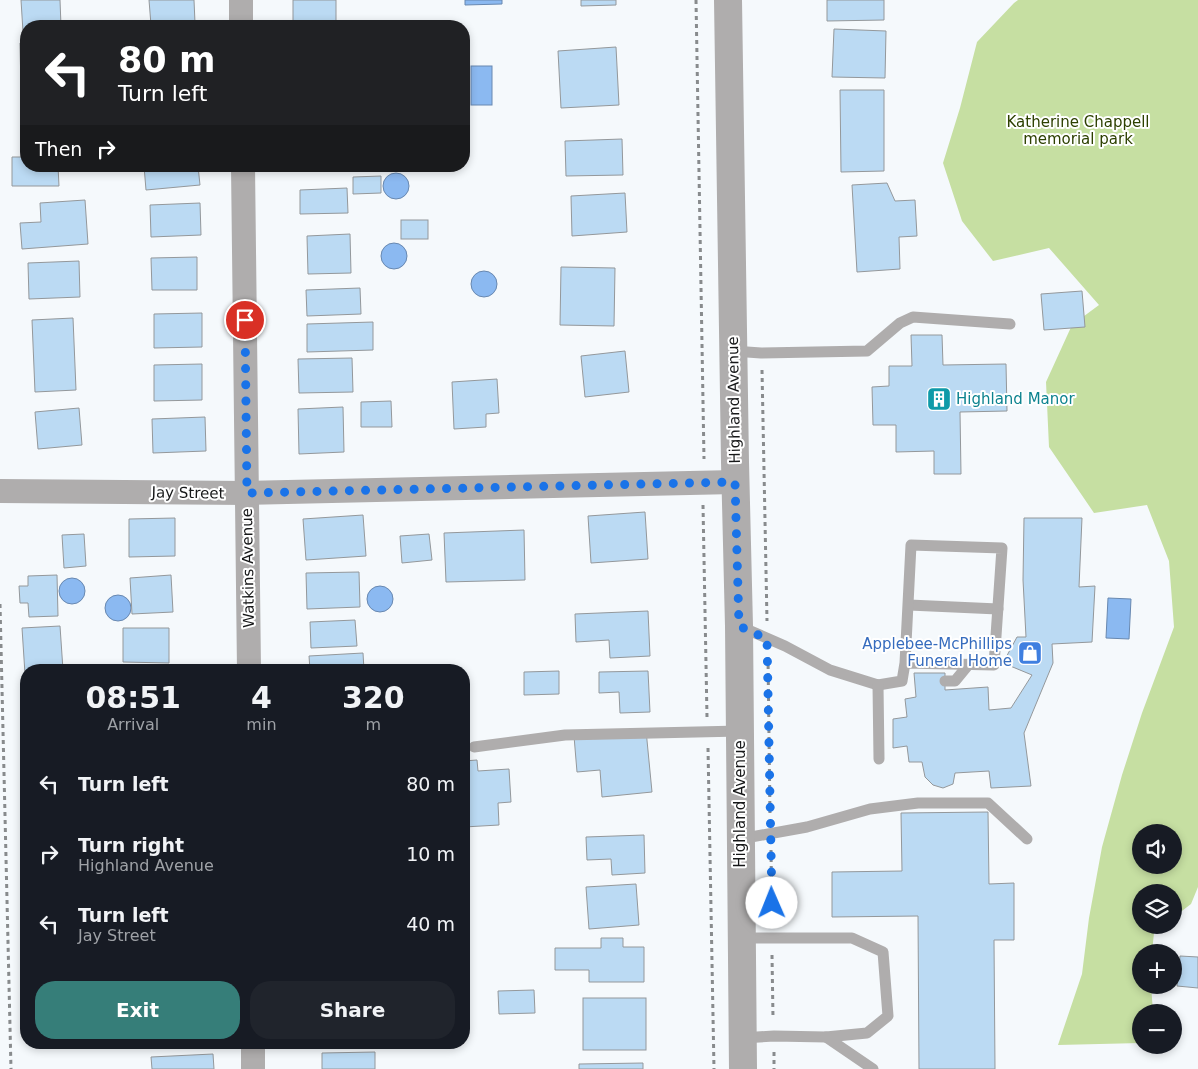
<!DOCTYPE html>
<meta charset="utf-8">
<style>
:root{--surface:#171b24;--page:#20242c;--text:#f1f3f6;--muted:#9ea1a6;--accent:#367e79}
body{margin:0;font-family:"DejaVu Sans",sans-serif;background:var(--page);color:var(--text);height:100vh;display:flex;flex-direction:column;font-size:19px;white-space:nowrap}
*{box-sizing:border-box;margin:0}
p{font-size:16px;color:var(--muted)}
.icon{flex:none;width:28px;height:28px;fill:none;stroke:currentColor;stroke-width:2;stroke-linecap:round;stroke-linejoin:round}
.map{position:relative;flex:1;overflow:hidden}
.panel{position:absolute;left:20px;top:664px;width:450px;height:385px;display:flex;flex-direction:column;background:var(--surface);border-radius:20px;box-shadow:0 2px 8px #0003}
.panel>*{flex:none}
.guide{position:absolute;left:20px;top:20px;width:450px;height:152px;border-radius:20px;box-shadow:0 2px 8px #0003;background:#202124;color:#fff;overflow:hidden}
.buttons{position:absolute;left:1132px;top:824px;display:grid;gap:10px}
.buttons a{display:grid;place-items:center;width:50px;height:50px;border-radius:50%;background:var(--surface);box-shadow:0 2px 8px #0003;font-size:25px}
.pin{position:absolute;display:grid;place-items:center;width:42px;height:42px;color:#fff;margin:-21px;border:2px solid #fff;border-radius:50%;box-shadow:0 1px 5px #0007}
.me{position:absolute;width:55px;margin:-28px;rotate:359deg;stroke-linejoin:round;filter:drop-shadow(0 0 4px #0008)}
.turn{display:flex;align-items:center;gap:18px;height:105px;padding:0 15px;font-size:22px}
.turn .icon{width:65px;height:65px;stroke-width:2.5}
.turn b{display:block;font-size:35px;line-height:42px}
.then{display:flex;align-items:center;height:48px;padding:0 15px;background:#0003;gap:10px;font-size:19px}
.eta{display:flex;justify-content:space-evenly;align-items:center;height:85px;text-align:center}
.eta b{font-size:30px;font-weight:700;line-height:35px}
.button{display:flex;gap:10px;margin-top:auto;padding:10px 15px}
.button a{flex:1;height:58px;border-radius:20px;background:var(--accent);color:#fff;font-size:20px;font-weight:700;line-height:58px;text-align:center}
.button a+a{background:var(--page);color:var(--text)}
ul{padding:0;list-style:none}
li{display:flex;align-items:center;gap:15px;height:70px;padding:0 15px}
li div{flex:1}
li b{display:block;font-size:19px}
li em{font-style:normal}
.map>svg:first-child{display:block}
.green{fill:#c6dfa2;fill-rule:evenodd}
.water{fill:#8bb9f1;stroke:#6888b0}
.building{fill:#bbdaf3;stroke:#94989b}
.lines{fill:none;stroke-linecap:round;stroke-linejoin:round}
.path{stroke:#888b8d;stroke-width:3;stroke-dasharray:4 4;stroke-linecap:butt}
.service{stroke:#afadad;stroke-width:11}
.minor{stroke:#afadad;stroke-width:24}
.tertiary{stroke:#afadad;stroke-width:28}
.route{stroke:#1a73e8;stroke-width:9;stroke-dasharray:0 16.2}
.labels{text-anchor:middle;dominant-baseline:central;stroke-width:4;stroke-linejoin:round;paint-order:stroke}
.park-label{font-size:15px;fill:#2d4000;stroke:#fff}
.culture-label{font-size:15px;fill:#0d838f;stroke:#fff;text-anchor:start}
.street-label{font-size:15px;fill:#161718;stroke:#fff}
.shop-label{font-size:15px;fill:#366cbe;stroke:#fff;text-anchor:end}
</style>
<div class="map">
<svg width="1198" height="1069" viewBox="0 0 1198 1069">
<rect width="100%" height="100%" fill="#f5f9fc"/>
<path class="green" d="M1018,0H1198V887L1191,904L1174,917V892H1141V925H1164L1154,933L1152,952H1141V985H1151L1153,1012H1141V1043L1058,1045L1082,974L1089,918L1102,847L1122,775L1142,713L1174,627L1169,561L1147,505L1094,513L1049,447L1046,382L1072,325L1099,305L1049,248L993,261L962,221L943,163L960,108L977,42L1014,3ZM1141,832H1174V865H1141Z"/>
<g class="water">
<path d="M465,0H502V4L465,5Z"/>
<rect x="471" y="66" width="21" height="39"/>
<circle cx="396" cy="186" r="13"/>
<circle cx="394" cy="256" r="13"/>
<circle cx="484" cy="284" r="13"/>
<circle cx="72" cy="591" r="13"/>
<circle cx="380" cy="599" r="13"/>
<circle cx="118" cy="608" r="13"/>
<path d="M1108,598L1131,599L1129,639L1106,638Z"/>
</g>
<g class="building">
<path d="M21,0H60L61,26H26V32H23Z"/>
<path d="M149,0H194L195,23L151,25Z"/>
<rect x="293" y="0" width="43" height="22"/>
<path d="M581,0H616V5L581,6Z"/>
<path d="M827,0H884V20L827,21Z"/>
<path d="M834,29L886,31L885,78L832,77Z"/>
<path d="M20,43H26V90H21Z"/>
<path d="M616,47L619,105L561,108L558,51Z"/>
<path d="M840,90H884V171L841,172Z"/>
<rect x="21" y="97" width="5" height="36"/>
<path d="M622,139L623,175L566,176L565,141Z"/>
<path d="M12,157H26V166H58L59,186H12Z"/>
<path d="M144,166H198L200,185L146,190Z"/>
<path d="M381,176V193L353,194V177Z"/>
<path d="M887,183L895,201L915,200L917,236L899,237L900,269L857,272L852,185Z"/>
<path d="M347,188L348,213L300,214V190Z"/>
<path d="M625,193L627,232L572,236L571,196Z"/>
<path d="M85,200L88,244L22,249L20,223L41,222L40,203Z"/>
<path d="M200,203L201,235L151,237L150,205Z"/>
<rect x="401" y="220" width="27" height="19"/>
<path d="M350,234L351,273L308,274L307,236Z"/>
<path d="M197,257V290H152L151,258Z"/>
<path d="M79,261L80,297L29,299L28,263Z"/>
<path d="M561,267L615,268L614,326L560,325Z"/>
<path d="M360,288L361,314L307,316L306,290Z"/>
<path d="M1082,291L1085,327L1044,330L1041,294Z"/>
<path d="M202,313V347L154,348V314Z"/>
<path d="M73,318L76,390L35,392L32,320Z"/>
<path d="M373,322V350L307,352V324Z"/>
<path d="M911,335H942L943,365L1006,364L1007,411L960,412L961,474H934V451L896,452V425H873L872,387L889,386V366H912Z"/>
<path d="M625,351L629,392L585,397L581,356Z"/>
<path d="M352,358L353,392L299,393L298,359Z"/>
<path d="M202,364V400L154,401V365Z"/>
<path d="M497,379L499,413L486,414V427L454,429L452,382Z"/>
<path d="M391,401L392,427H361V402Z"/>
<path d="M343,407L344,452L299,454L298,409Z"/>
<path d="M79,408L82,445L38,449L35,412Z"/>
<path d="M205,417L206,451L153,453L152,419Z"/>
<path d="M645,512L648,559L591,563L588,516Z"/>
<path d="M363,515L366,556L306,560L303,519Z"/>
<path d="M175,518V556L129,557V519Z"/>
<path d="M1024,518H1082L1079,587L1095,586L1092,642L1052,644L1053,663L1024,733L1031,786L991,788L989,771L955,773L953,784L943,788L933,785L925,777L922,762H909L907,746L893,748V719L907,717L905,699L916,697L914,673H945V690L988,687L989,710L1011,708L1032,675L1003,663L1017,637H1026L1023,580Z"/>
<path d="M524,530L525,580L446,582L444,533Z"/>
<path d="M84,534L86,566L64,568L62,535Z"/>
<path d="M429,534L432,560L402,563L400,536Z"/>
<path d="M359,572L360,607L307,609L306,573Z"/>
<path d="M57,575L58,616L29,617L28,603H20L19,586H28V576Z"/>
<path d="M171,575L173,612L132,614L130,578Z"/>
<path d="M648,611L650,656L610,658L609,640L576,642L575,614Z"/>
<path d="M355,620L357,646L311,648L310,622Z"/>
<path d="M60,626L63,670H26V674H25L22,628Z"/>
<path d="M123,628H169V663L123,662Z"/>
<path d="M363,653L364,670H310L309,656Z"/>
<path d="M559,671V694L524,695V672Z"/>
<path d="M648,671L650,712L620,713L619,692L599,693V672Z"/>
<path d="M646,730L652,792L602,797L600,770L577,772L574,736Z"/>
<rect x="23" y="738" width="3" height="39"/>
<path d="M477,760L478,771L509,769L511,802L498,803L499,825L464,827V761Z"/>
<path d="M988,812L989,884L1014,883V940H994L995,1069H919L918,916L832,917V872L902,871L901,813Z"/>
<path d="M644,835L645,873L612,875L611,859L587,860L586,837Z"/>
<path d="M636,884L639,925L589,929L586,887Z"/>
<path d="M464,932H468L469,975H464Z"/>
<path d="M601,938H623V947H644V982H589V970H555V948H601Z"/>
<path d="M1180,956L1198,957V988L1177,986Z"/>
<path d="M534,990L535,1013L499,1014L498,991Z"/>
<rect x="583" y="998" width="63" height="52"/>
<path d="M375,1052V1069H322V1053Z"/>
<path d="M213,1054L214,1069H152L151,1057Z"/>
<path d="M643,1063V1069H579V1064Z"/>
</g>
<g class="lines">
<g class="path">
<path d="M696,0L704,459"/>
<path d="M762,370L767,621"/>
<path d="M703,505L707,717"/>
<path d="M0,604L11,1069"/>
<path d="M768,657L770,816"/>
<path d="M708,748L714,1069"/>
<path d="M771,850L772,921"/>
<path d="M772,955L773,1018"/>
<path d="M774,1052V1069"/>
</g>
<g class="service">
<path d="M733,351L761,353L867,351L900,323L913,317L1010,324"/>
<path d="M909,605L998,609"/>
<path d="M739,626L785,646L830,670L878,685L902,681L905,663L911,545L1002,548L994,665L905,663"/>
<path d="M945,681H955L969,664"/>
<path d="M878,685L879,759"/>
<path d="M474,747L565,735L740,731"/>
<path d="M740,839L807,827L870,809L918,803H988L1027,839"/>
<path d="M741,938H852L883,952L888,1016L867,1033L826,1037L774,1036L742,1038"/>
<path d="M826,1037L873,1069"/>
</g>
<g class="minor">
<path d="M241,0V26"/>
<path d="M243,166L249,670"/>
<path d="M0,491L247,493L735,482"/>
<path d="M253,1042V1069"/>
</g>
<path class="tertiary" d="M728,0L735,462L739,626L743,1069"/>
</g>
<g class="lines">
<path class="route" d="M245,320L247,493L735,482L739,626L767,639L772,903"/>
</g>
<defs>
<symbol id="building-square" viewBox="-11 -11 22 22"><rect x="-9" y="-9" width="18" height="18" rx="4" fill="#0f9aa8" stroke="#fff"/><path d="M-4-6H4V6H1V3H-1V6H-4ZM-2.5-4.3h1.7v1.8h-1.7ZM.8-4.3h1.7v1.8H.8ZM-2.5-1h1.7V.8h-1.7ZM.8-1h1.7V.8H.8Z" fill="#fff"/></symbol>
<symbol id="shop-square" viewBox="-11 -11 22 22"><rect x="-9" y="-9" width="18" height="18" rx="4" fill="#3f7fe0" stroke="#fff"/><path d="M-5-2.5h2.3a2.7 3.5 0 0 1 5.4 0H5L5.5 6h-11ZM-1.5-2.5h3a1.5 2.3 0 0 0-3 0Z" fill="#fff"/></symbol>
</defs>
<g fill-rule="evenodd">
<use href="#building-square" x="925" y="385" width="28" height="28"/>
<use href="#shop-square" x="1016" y="639" width="28" height="28"/>
</g>
<g class="labels">
<g class="park-label">
<text x="1078" y="122">Katherine Chappell<tspan x="1078" dy="17">memorial park</tspan></text>
</g>
<g class="culture-label">
<text x="956" y="399">Highland Manor</text>
</g>
<g class="street-label">
<text transform="translate(734 400) rotate(-91)">Highland Avenue</text>
<text transform="translate(188 493) rotate(1)">Jay Street</text>
<text transform="translate(248 568) rotate(-91)">Watkins Avenue</text>
<text transform="translate(740 804) rotate(-90)">Highland Avenue</text>
</g>
<g class="shop-label">
<text x="1012" y="644">Applebee-McPhillips<tspan x="1012" dy="17">Funeral Home</tspan></text>
</g>
</g>
</svg>
<div class="buttons">
<a><svg class="icon" aria-label="sound" viewBox="0 0 24 24"><path d="M4 9h4l5-4v14l-5-4H4zM17 9q2 3 0 6"/></svg></a>
<a><svg class="icon" aria-label="layers" viewBox="0 0 24 24"><path d="M12 4l9 5-9 5-9-5zM3 14l9 5 9-5"/></svg></a>
<a>+</a>
<a>−</a>
</div>
<div class="pin" style="left:245px;top:320px;background:#d93025"><svg class="icon" aria-label="arrive" viewBox="0 0 24 24"><path d="M6 21V4h12l-3 4 3 4H6"/></svg></div>
<svg class="me" style="left:772px;top:903px" viewBox="-20 -20 40 40"><circle r="19" fill="#fff"/><path d="M0-13L10 11 0 6-10 11z" fill="#1a73e8"/></svg>
<div class="guide">
<div class="turn"><svg class="icon" aria-label="left" viewBox="0 0 24 24"><path d="M17 20v-9H6M10 6l-5 5 5 5"/></svg><div><b>80 m</b>Turn left</div></div>
<div class="then">Then<svg class="icon" aria-label="right" viewBox="0 0 24 24"><path d="M7 20v-9h11M14 6l5 5-5 5"/></svg></div>
</div>
<section class="panel">
<div class="eta">
<div><b>08:51</b><p>Arrival</p></div>
<div><b>4</b><p>min</p></div>
<div><b>320</b><p>m</p></div>
</div>
<ul>
<li><svg class="icon" aria-label="left" viewBox="0 0 24 24"><path d="M17 20v-9H6M10 6l-5 5 5 5"/></svg><div><b>Turn left</b></div><em>80 m</em></li>
<li><svg class="icon" aria-label="right" viewBox="0 0 24 24"><path d="M7 20v-9h11M14 6l5 5-5 5"/></svg><div><b>Turn right</b><p>Highland Avenue</p></div><em>10 m</em></li>
<li><svg class="icon" aria-label="left" viewBox="0 0 24 24"><path d="M17 20v-9H6M10 6l-5 5 5 5"/></svg><div><b>Turn left</b><p>Jay Street</p></div><em>40 m</em></li>
</ul>
<div class="button"><a>Exit</a><a>Share</a></div>
</section>
</div>
